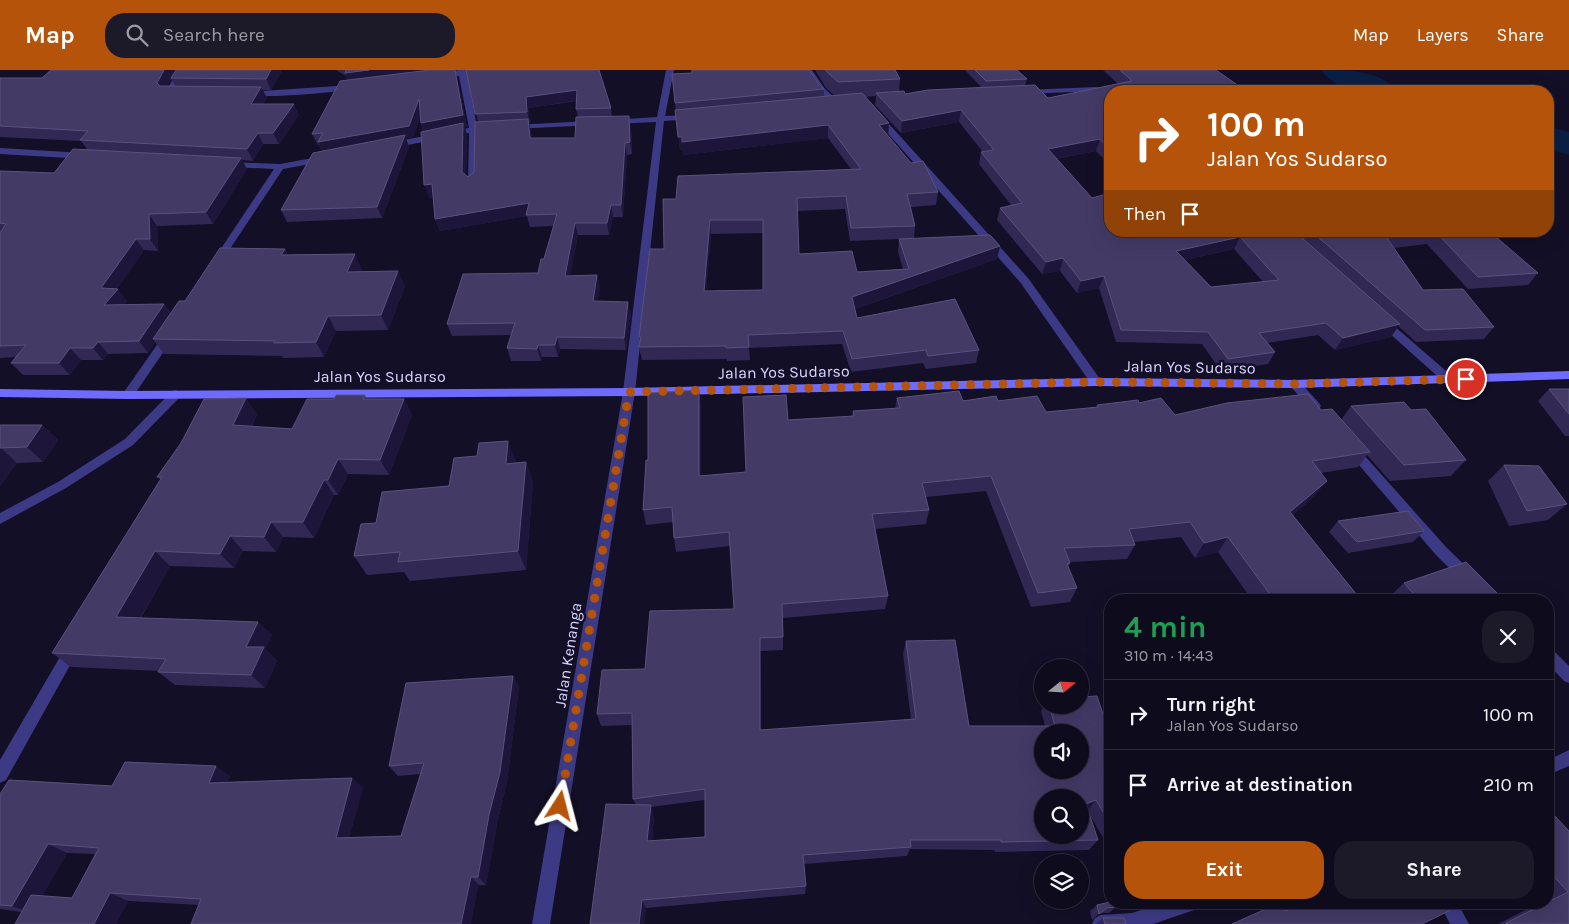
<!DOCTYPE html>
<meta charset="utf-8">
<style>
:root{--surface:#0e0b1c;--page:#1c1929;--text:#f1f3f6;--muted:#9b9ba3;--line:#2e2b3b;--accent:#b45309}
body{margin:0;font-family:Karla,sans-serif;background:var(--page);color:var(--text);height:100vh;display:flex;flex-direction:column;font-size:19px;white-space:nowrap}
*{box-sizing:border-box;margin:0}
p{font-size:16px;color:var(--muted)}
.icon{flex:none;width:28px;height:28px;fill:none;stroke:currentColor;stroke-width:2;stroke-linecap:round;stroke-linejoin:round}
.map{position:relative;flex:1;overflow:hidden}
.panel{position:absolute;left:1104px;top:524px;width:450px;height:315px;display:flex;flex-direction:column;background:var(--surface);border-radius:20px;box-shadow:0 5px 20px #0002,0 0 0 1px var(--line)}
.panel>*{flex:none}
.guide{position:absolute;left:1104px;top:15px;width:450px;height:152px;border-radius:20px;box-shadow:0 5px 20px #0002,0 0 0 1px var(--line);background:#b45309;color:#fff;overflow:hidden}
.needle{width:32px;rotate:72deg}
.fabs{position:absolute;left:1034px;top:589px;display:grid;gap:10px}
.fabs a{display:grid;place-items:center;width:55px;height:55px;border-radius:50%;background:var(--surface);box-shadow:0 5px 20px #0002,0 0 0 1px var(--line);font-size:25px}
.pin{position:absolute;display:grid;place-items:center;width:42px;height:42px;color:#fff;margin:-21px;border:2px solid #fff;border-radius:50%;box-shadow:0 1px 5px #0007}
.me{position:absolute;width:55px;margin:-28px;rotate:9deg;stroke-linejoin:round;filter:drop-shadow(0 0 4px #0008)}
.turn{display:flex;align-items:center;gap:18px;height:105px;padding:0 20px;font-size:22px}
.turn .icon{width:65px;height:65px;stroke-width:2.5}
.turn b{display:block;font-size:35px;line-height:42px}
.then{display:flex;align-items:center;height:48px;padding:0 20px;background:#0003;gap:10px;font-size:19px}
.round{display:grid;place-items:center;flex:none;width:52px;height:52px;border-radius:20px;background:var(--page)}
.headline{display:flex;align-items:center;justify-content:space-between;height:85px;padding:0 20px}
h1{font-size:30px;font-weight:700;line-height:38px;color:#1e9e55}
.action{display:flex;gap:10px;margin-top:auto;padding:10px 20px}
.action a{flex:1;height:58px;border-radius:20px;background:var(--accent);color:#fff;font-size:20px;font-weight:700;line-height:58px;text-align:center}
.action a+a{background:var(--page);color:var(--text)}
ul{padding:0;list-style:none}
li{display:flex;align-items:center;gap:15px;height:70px;padding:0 20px;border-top:1px solid var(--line)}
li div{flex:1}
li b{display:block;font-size:19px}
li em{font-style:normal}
header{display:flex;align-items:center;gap:30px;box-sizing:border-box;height:70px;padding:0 25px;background:var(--accent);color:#fff}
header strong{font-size:24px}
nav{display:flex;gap:28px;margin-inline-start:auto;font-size:18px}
.search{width:350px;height:45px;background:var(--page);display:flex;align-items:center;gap:12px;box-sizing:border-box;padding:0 18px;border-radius:20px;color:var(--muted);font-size:19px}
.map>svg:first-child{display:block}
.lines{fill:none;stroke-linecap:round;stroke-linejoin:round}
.river{fill:#0a1f44;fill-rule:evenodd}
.lane{fill:#3d3a85;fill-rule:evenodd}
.street{fill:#3d3a85;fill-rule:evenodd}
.secondary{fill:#6f6bff;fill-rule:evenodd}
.wall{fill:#312854;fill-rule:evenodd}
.shaded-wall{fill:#1d163a}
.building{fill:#433a66;stroke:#5a527e;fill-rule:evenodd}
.route{stroke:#b45309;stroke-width:9;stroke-dasharray:0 16.2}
.labels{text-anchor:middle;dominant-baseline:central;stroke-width:5;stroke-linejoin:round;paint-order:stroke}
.street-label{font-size:16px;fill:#d9d4ff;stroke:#130f26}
</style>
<header>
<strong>Map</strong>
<div class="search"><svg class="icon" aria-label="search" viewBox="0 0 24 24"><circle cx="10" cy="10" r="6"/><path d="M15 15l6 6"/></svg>Search here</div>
<nav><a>Map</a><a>Layers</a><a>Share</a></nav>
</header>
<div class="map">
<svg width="1569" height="854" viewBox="0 0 1569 854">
<rect width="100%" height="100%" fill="#130f26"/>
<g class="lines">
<g class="river">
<path d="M1321,0C1347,0 1380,0 1397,21C1371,23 1337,23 1321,0Z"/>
<path d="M1548,56L1569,62V85L1548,79Z"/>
</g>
<path class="lane" d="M176,320L182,324L180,327L133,375L66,418L0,454V443L58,412L125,369L172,321Z"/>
<g class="street">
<path d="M180,0H189L182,6L174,21L182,23L178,25H166L165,23L175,5Z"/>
<path d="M458,0H466L477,57H491L495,59L491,61L477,62L476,114L472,117L468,114L469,63L392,78L388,75L392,72L469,58L459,6L439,8L435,6Z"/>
<path d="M666,0H674L665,46L693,45L697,47L693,49L664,51L635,322L550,854H532L623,322L656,52L613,54L609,52L613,50L657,47Z"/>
<path d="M804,0H812L825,19L838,31V35H832L819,23Z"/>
<path d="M352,15H355V19C339,22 253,30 244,24L248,22Z"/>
<path d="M1096,17L1114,19L1118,21H1110V23L1096,21L1025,24L1021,22L1025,20Z"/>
<path d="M875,45H881L1028,208L1100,309L1102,312L1100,315H1092L1020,212L875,49Z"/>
<path d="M591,51H594V55L513,59L509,57L513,55Z"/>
<path d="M0,78L85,83L89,86L85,89L0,84Z"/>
<path d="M324,86L327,87V91L283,99L220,194H214L212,192L274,99L230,97L227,96V92L280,94Z"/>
<path d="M1382,248L1386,249L1453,307L1455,310L1453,313H1445L1378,253L1377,251L1378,249Z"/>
<path d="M170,261L175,265L132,328H124L122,325L124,322L166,262Z"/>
<path d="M1295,310L1299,311L1319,333L1321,336L1319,339H1311L1291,317L1289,314L1291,311Z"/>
<path d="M1351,374L1355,375L1446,477L1496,526L1498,530H1482L1436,485L1347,381L1345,378L1347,375Z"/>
<path d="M73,571L78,573L80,577L78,581L6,710L0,713V690L68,573Z"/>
<path d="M1548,579L1553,580L1569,596V613L1564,611L1548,594Z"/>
<path d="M1569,680V696L1548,705V690Z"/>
<path d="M1166,832H1202L1200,838L1153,854H1092L1095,848L1101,845L1132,843Z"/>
<path d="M1439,832H1457L1469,854H1450Z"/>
</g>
<path class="secondary" d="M1569,301V309L1295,318L1096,316L629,326L128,329L0,327V319L128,321L629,318L1096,308L1295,310Z"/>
</g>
<g class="wall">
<path d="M51,0H280L281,2L271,20H263L267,28L263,34L299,45L279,74H263L253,91L242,90L247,99L213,154L157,156L158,181L144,180L117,219L127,231L124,235L164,234L171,243L185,231L285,179L288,185L362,199L361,202L405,216L388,260L336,261L324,287L283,288L282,286L164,284L155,272L148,283L108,284L103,290H81L70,305H23L11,293L16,287L0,288V101L54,103L87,79L81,71L0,67V8H42ZM171,9L175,16H167Z"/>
<path d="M336,0H455L457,8L467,57H465L467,65L466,105L468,107L474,102L478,52L466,0L611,38L612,46L631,58L632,84L627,85L623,147H613L609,165H578L570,206L597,205L600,218L597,231L631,244L626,280L560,279L558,287H542L541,291H511L507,278L511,265L452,266L447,254L538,203L544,189L554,156L530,157L527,146L440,161L435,149L433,127L429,128L423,61L421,53L420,47L413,67L406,68L409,77L382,148L287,152L281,140L322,81L319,75H318L312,64L348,10L346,6ZM577,31L576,39L578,47L575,68H532L529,53L530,52L528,38Z"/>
<path d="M691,0H809L818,13L824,19V27L835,26L826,18L815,0H895L900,9L899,22L905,24L981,17L965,0H1017L1027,9L1025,15L1048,28L1118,14L1103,0H1216L1110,21V86L1103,88L1096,81L1056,89L1110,161H1489L1538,203L1528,215L1468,219L1427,174L1394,178L1423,220L1494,257L1484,269L1416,272L1398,256L1391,267L1335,280L1318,265L1267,273L1275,282L1268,294L1221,301L1202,274L1116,272L1099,218L1077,223L1060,201L1042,204L997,150L1000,138L1011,135L979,94L981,82H983L959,52L901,63L875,35L876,26L865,27L889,53L888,66L911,93L938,122L936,135L911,137L915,156L914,168L1000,176L997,189L855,239L857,248L979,280L976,293L926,299L923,293L851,302L842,274L749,278L750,290L727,291V289L642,290L639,277L640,272L639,267L664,179L676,129L851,99L828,68L683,85V80H680L675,33L692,3ZM845,139L850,171L899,169L898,182L903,199L857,202L799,184L797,141ZM763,163V220L706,221L711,164ZM1234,179L1263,212L1211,217L1185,190Z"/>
<path d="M1549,319H1569V366H1565L1538,331Z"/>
<path d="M365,325L366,329H404L412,345L389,405L348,404L338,425H334L314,468L283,467L276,482L243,481L234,498L170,496L141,548L258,552L272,565L265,579L277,591L265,618L175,615L158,602L159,601L71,597L52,583L161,410L157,407L257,344L252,356L292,359L334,329Z"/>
<path d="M897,328L998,331L1046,342L1096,337L1097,335L1139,333L1175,345L1321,340L1341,350L1351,336L1411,340L1466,390L1451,406L1390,411L1367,385L1358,397L1321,403L1315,426L1293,445L1361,530H1252L1218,482L1195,488L1181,467L1134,472L1135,475L1127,489L1070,492V493L1068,497L1077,518L1070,532L1031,537L986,421L926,427L929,440L926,454L875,459L888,526L885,539L783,548V580L760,581L761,660L911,650L903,584L906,571L969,656H1045L1041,641L1044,635H1080L1110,665V779L1089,744L1098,770L1089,780L995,782L994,780L910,779L907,786L804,794L806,816L805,824L646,838L644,854H590L636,735L633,729L632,655L601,656L597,644L645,599L734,539L730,476L676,482L674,468L673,452L646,455L643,440L648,390L701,335V406L746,402L788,350L852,346L853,341L895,338ZM705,730V767L652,771L654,745L651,737Z"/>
<path d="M0,355H42L58,370L43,392L17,393L0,416Z"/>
<path d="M516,391V393L526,392L533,412L526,500L410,511L404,502L367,505L354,486L376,453L449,416Z"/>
<path d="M1504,395L1567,434L1548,450L1509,456L1488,411Z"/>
<path d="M1338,451L1424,461L1413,472L1348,483L1329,462Z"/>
<path d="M1404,513L1504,530H1390L1388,528Z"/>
<path d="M513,606L519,617L507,712L497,754L486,815L199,835L128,831L116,854H15L22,842L0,839V724L112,716L230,706L227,712L352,708L363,718L349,767L401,766L421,704L398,706L389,696ZM67,783L95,784L72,828L42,826Z"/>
<path d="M1553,744L1569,761V854H1498L1541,832H1548V747Z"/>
<path d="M1097,835L1116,837L1109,843H1100L1092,850L1090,841Z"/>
<path d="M1103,848L1126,854H1096Z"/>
</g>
<g class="shaded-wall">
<path d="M164,0H178L173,4L163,24L157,13Z"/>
<path d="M271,0H280L281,2L271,20L266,9Z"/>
<path d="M369,0H455L457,8L467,57H465L467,65L466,114L425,65L421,53L455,0L349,14L345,3Z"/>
<path d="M1236,14L1233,21H1200Z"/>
<path d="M261,17L267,28L257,45L251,34Z"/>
<path d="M577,20L579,30L528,38L530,52L527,42L526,27Z"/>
<path d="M419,29L423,40L413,67L406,68L409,77L382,148L377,137L323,84L318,72Z"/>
<path d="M294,34L299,45L279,74L273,63Z"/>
<path d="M961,40L959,52L901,63L902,51Z"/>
<path d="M629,46L631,58L632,84L630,72Z"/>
<path d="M528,49L531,61L533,79L530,68Z"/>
<path d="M889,53L888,66L879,55Z"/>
<path d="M828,55V68L683,85V80H680L678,67Z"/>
<path d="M258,63L263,74L253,91L247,79Z"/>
<path d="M1100,69L1096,81L1044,91L1048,79Z"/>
<path d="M625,73L627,85L623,147L621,135Z"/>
<path d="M1110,75V86L1103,88L1106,76Z"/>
<path d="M241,88L247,99L213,154L206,142Z"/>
<path d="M432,114L436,126L429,128L424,115Z"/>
<path d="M529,133L526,145L527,146L440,161L435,149Z"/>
<path d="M611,135L613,147L609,165L607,153Z"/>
<path d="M149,144L157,156L158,181L150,169Z"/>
<path d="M710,150L711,164L705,234L704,221Z"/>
<path d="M575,153L578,165L568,218L565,206Z"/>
<path d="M1240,167L1234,179L1171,193L1176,181Z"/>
<path d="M136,169L144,180L115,222L118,219L127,231L114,247L104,235L101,218Z"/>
<path d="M1000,176L997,189L851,240L852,227Z"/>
<path d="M285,179L293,194L281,185Z"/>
<path d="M355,184L362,199L354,217L347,202Z"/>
<path d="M1063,188L1060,201L1042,204L1046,192Z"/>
<path d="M398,201L405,216L388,260L381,245Z"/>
<path d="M597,205L600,218L595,244L593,231Z"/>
<path d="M1104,206L1099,218L1077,223L1081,211Z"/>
<path d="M628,232L631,244L626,280L624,268Z"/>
<path d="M164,234L173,246L153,269L155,272L148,283L139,271Z"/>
<path d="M328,246L336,261L324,287L316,272Z"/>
<path d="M1400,254L1391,267L1335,280L1343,268Z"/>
<path d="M557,267L560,279L558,287L555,275Z"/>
<path d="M98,272L108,284L103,290L93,278Z"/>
<path d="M538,275L542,287L541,291L537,279Z"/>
<path d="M70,278L81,290L70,305L59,293Z"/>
<path d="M699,320L701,335V421L699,406Z"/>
<path d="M246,328L257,344L245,370L233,355Z"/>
<path d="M404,329L412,345L389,405L380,390Z"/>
<path d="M42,355L58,370L43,392L27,377Z"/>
<path d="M508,371L516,391L514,414L506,394Z"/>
<path d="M0,377L17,393L0,416Z"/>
<path d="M338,389L348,404L338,425L328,410Z"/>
<path d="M526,392L533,412L526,500L518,481Z"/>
<path d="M324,410L334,425L314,468L303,452Z"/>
<path d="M1327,411L1315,426L1279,457L1290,442Z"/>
<path d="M271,452L283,467L276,482L264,467Z"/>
<path d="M230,466L243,481L234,498L220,484Z"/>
<path d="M1228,467L1218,482L1195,488L1204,473Z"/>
<path d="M155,481L170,496L133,561L116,547Z"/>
<path d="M258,552L272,565L265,579L277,591L265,618L251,605L246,577Z"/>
<path d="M760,568V581L761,671L760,660Z"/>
<path d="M513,606L519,617L507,712L497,754L486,815L478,807Z"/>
<path d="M216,696L230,706L223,722L209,713Z"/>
<path d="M352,708L363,718L347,776L336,768Z"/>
<path d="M1096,730L1088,740L1086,734Z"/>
<path d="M651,735L654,745L651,781L647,771Z"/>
<path d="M48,774L67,783L32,843L12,836Z"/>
<path d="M471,807L479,815L471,854H461Z"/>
<path d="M110,823L128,831L116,854H94Z"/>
<path d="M642,830L646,838L644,854H639Z"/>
</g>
<g class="building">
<path d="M51,0H164L157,13L160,16L261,17L251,34H294L273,63H258L247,79L80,70L88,61L0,56V8H42Z"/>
<path d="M176,0H271L266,9L171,8Z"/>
<path d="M346,0H369L345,3Z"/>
<path d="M430,0H455L463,45L421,53L419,29L409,56L318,72L323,63L312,64L340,11Z"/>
<path d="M466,0H599L611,38L576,39L577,20L526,27L527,42L475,44Z"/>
<path d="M692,0H809L818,13L824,19L675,33L672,4L692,3Z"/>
<path d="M825,0H895L900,9L838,12Z"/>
<path d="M975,0H1017L1027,9L986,11Z"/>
<path d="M1120,0H1216L1236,14L1200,21H1110V75L1106,76L1100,69L1048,79L1092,128L1110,123V161H1294L1400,254L1343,268L1326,253L1259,263L1275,282L1228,289L1208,262L1121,260L1104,206L1081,211L1063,188L1046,192L1000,138L1022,133L981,82L994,80L961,40L902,51L876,23L904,21L905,24L928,20L1035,15L1048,28L1132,11ZM1240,167L1279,210L1211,217L1176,181Z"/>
<path d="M862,23L889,53L879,55L911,93L923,91L938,122L907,124L915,156L851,158L846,126L797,128L799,184L852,181L857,202L909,199L899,169L990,165L1000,176L852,227L857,248L955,229L979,280L928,286L926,280L852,289L843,261L748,265L749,277L726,278V276L639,277L641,267H639L650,179H664L663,129H676L678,106L861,99L828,55L682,72V67H678L675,40ZM710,150H763V220L704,221Z"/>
<path d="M629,46L630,72L625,73L621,135H611L607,153H575L565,206L597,205L593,231L628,232L624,268L557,267L555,275H538L537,279L507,278L515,253L447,254L463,204L538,203L541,189H544L557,144L526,145L529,133L435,149L432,114L424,115L421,62L463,53L462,102L468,107L474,102L475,52L528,49L530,68H575L576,47Z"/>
<path d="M405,65L377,137L281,140L313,83Z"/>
<path d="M73,79L241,88L206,142L149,144L150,169H136L101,218L118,219L104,235L164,234L139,271L98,272L93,278H70L59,293H11L26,275L0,276V163L6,154L0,153V101L54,103Z"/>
<path d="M1311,161H1489L1538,203L1478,207L1436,162L1387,168L1423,220L1463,219L1494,257L1425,260Z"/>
<path d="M220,178L285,179L281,185L355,184L347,202L398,201L381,245L328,246L316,272L274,273L275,271L153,269L179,231H185Z"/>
<path d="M1549,319H1569V344Z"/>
<path d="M699,320V406L746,402L743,327L786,325L788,350L854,346L853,341L900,338L897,328L959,321L963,331L996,326L998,331L1037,326L1046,342L1099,337L1097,335L1138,330L1139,333L1161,328L1175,345L1227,333L1308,324L1321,340L1332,339L1370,382L1312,391L1327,411L1290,442L1361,530H1274L1228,467L1204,473L1190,452L1129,459L1135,475L1064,478L1070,493L1067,494L1077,518L1038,523L991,406L922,413L929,440L872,444L888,526L782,534L783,567L760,568V660L916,649L906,571L955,570L969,656H1055L1049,635H1080V627L1097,626L1110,665V754L1096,730L1086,734L1098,770L1001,772V770H910L911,777L803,785L806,816L642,830L639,854H590L606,734L651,735L647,771L705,767V719L633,729L632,643L597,644L602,600L645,599L650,541L734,539L729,462L674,468L672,437L643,440L646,390H648V323ZM1042,662H1080V700H1042ZM1042,728H1080V765H1042Z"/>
<path d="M336,325H365L363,329H404L380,390L338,389L328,410H324L303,452H271L264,467L230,466L220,484L155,481L116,547L258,552L246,577H264L251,605L158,602L166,589L52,583L162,407H157L181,373L204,329L246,328L233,355L292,359L307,329H334Z"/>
<path d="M1404,332L1411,340L1426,339L1466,390L1404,395L1351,336Z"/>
<path d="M0,355H42L27,377L0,378Z"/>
<path d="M508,371L506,394L526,392L518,481L398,492L400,482L354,486L361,454L376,453L382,422L449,416L454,388L477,386L479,373Z"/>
<path d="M1504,395L1539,396L1567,434L1527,441Z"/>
<path d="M1408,441L1424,461L1357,472L1338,451Z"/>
<path d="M1466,492L1504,530H1419L1404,513Z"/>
<path d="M513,606L500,702L489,745L478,807H471L461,854H191L201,829L110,823L94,854H15L31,825L72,828L99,778L48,774L12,836L0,835V724L9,710L112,716L125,692L216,696L209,713L352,708L336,768L401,766L424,693L389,696L406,613Z"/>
<path d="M1553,744L1569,761V854H1507L1506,853L1568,822L1548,800V747Z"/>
<path d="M1110,832H1115L1116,837L1107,838L1099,844L1097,835Z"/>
<path d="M1312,832H1451L1455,838L1422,854H1232L1279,833L1285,841Z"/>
<path d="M1103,848H1124L1126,854H1105Z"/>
</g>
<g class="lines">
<path class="route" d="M560,736L629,322L1096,312L1296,314L1466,309"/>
</g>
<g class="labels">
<g class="street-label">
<text transform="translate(1190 297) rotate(1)">Jalan Yos Sudarso</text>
<text transform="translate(784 302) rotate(-1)">Jalan Yos Sudarso</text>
<text x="380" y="306">Jalan Yos Sudarso</text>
<text transform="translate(568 585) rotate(-81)">Jalan Kenanga</text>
</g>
</g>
</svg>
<div class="fabs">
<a><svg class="needle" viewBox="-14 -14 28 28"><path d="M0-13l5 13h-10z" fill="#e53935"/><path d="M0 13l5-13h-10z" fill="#9b9ba3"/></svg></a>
<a><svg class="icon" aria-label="sound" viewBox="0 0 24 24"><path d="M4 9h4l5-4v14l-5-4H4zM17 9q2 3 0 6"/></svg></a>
<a><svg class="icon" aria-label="search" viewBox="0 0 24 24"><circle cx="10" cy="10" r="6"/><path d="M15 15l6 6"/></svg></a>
<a><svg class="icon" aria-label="layers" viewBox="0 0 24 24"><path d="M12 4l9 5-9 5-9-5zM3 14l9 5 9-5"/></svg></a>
</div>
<div class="pin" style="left:1466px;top:309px;background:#d93025"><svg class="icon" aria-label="arrive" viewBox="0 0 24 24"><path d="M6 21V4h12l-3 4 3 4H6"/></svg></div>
<svg class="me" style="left:560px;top:736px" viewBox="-20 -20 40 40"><path d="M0-17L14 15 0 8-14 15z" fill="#b45309" stroke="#fff" stroke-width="4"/></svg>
<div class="guide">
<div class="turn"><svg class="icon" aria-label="right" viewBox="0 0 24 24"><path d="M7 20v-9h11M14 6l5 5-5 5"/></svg><div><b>100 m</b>Jalan Yos Sudarso</div></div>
<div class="then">Then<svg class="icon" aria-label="arrive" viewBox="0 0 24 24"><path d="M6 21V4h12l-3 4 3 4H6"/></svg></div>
</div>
<section class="panel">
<div class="headline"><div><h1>4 min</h1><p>310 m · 14:43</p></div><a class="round"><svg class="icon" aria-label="close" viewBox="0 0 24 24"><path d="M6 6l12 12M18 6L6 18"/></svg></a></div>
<ul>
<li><svg class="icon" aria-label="right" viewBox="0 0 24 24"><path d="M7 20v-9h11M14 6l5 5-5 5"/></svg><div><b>Turn right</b><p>Jalan Yos Sudarso</p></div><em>100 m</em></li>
<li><svg class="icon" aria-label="arrive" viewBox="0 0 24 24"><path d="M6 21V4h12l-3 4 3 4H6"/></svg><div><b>Arrive at destination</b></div><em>210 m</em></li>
</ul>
<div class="action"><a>Exit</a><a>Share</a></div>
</section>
</div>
